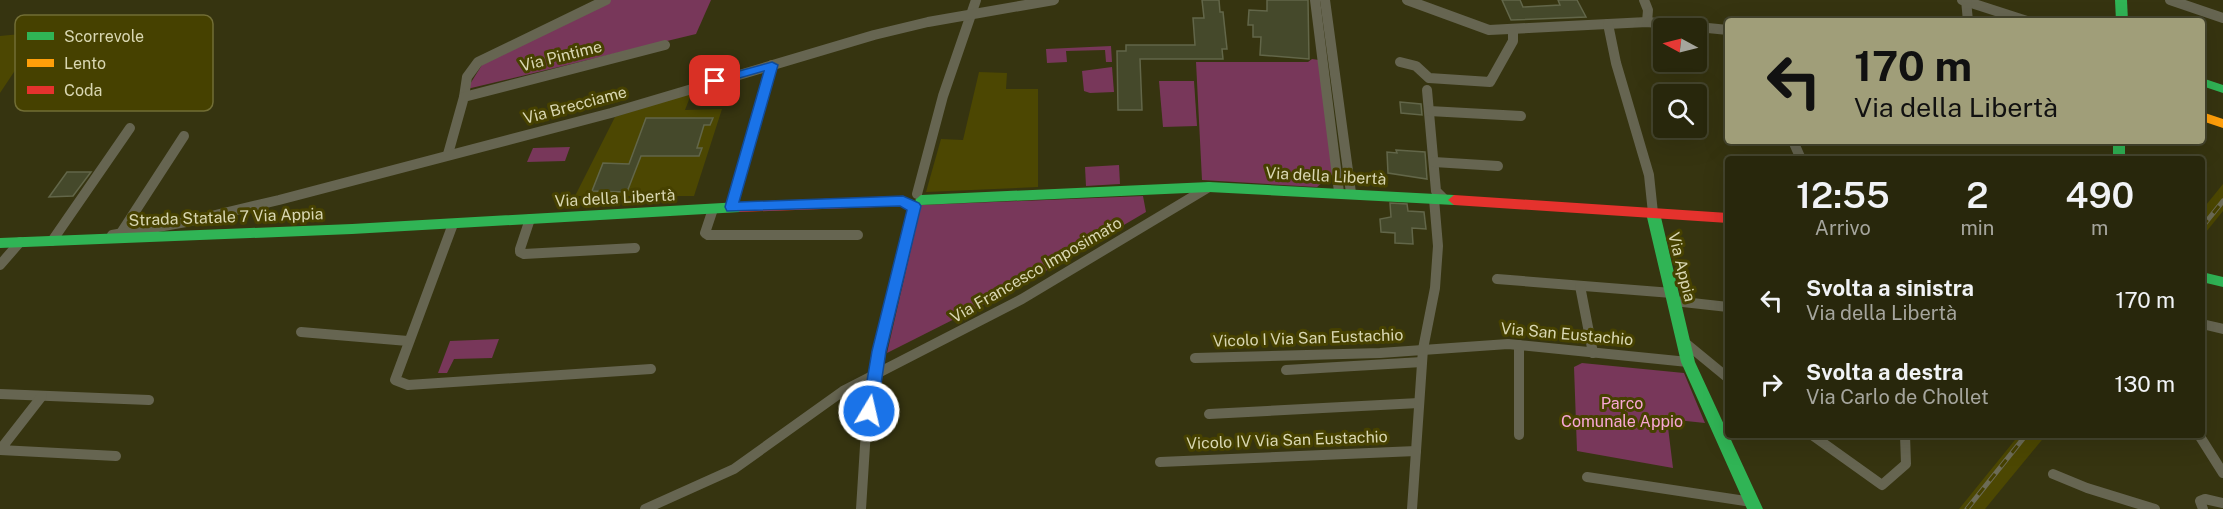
<!DOCTYPE html>
<html lang="it">
<meta charset="utf-8">
<style>
:root{--surface:#28270c;--page:#302f15;--text:#f1f3f6;--muted:#a5a59d;--line:#44442d}
body{margin:0;font-family:"Public Sans",sans-serif;background:var(--page);color:var(--text);height:100vh;display:flex;flex-direction:column;font-size:22px;white-space:nowrap}
*{box-sizing:border-box;margin:0}
p{font-size:20px;color:var(--muted)}
.icon{flex:none;width:33px;height:33px;fill:none;stroke:currentColor;stroke-width:2;stroke-linecap:round;stroke-linejoin:round}
.map{position:relative;flex:1;overflow:hidden}
.drawer{position:absolute;left:1725px;top:156px;width:480px;height:282px;display:flex;flex-direction:column;background:var(--surface);border-radius:6px;box-shadow:0 6px 24px #0002,0 0 0 2px var(--line)}
.drawer>*{flex:none}
.top-card{position:absolute;left:1725px;top:18px;width:480px;height:126px;border-radius:6px;box-shadow:0 6px 24px #0002,0 0 0 2px var(--line);background:#a09e79;color:#111;overflow:hidden}
.needle{width:39px;rotate:277deg}
.buttons{position:absolute;left:1653px;top:18px;display:grid;gap:12px}
.buttons a{display:grid;place-items:center;width:54px;height:54px;border-radius:6px;background:var(--surface);box-shadow:0 6px 24px #0002,0 0 0 2px var(--line);font-size:30px}
.pin{position:absolute;display:grid;place-items:center;width:51px;height:51px;color:#fff;margin:-26px;border-radius:12px;box-shadow:0 3px 9px #0006}
.me{position:absolute;width:66px;margin:-33px;rotate:9deg;stroke-linejoin:round;filter:drop-shadow(0 0 4px #0008)}
.turn{display:flex;align-items:center;gap:21px;height:126px;padding:0 30px;font-size:27px}
.turn .icon{width:78px;height:78px;stroke-width:2.5}
.turn b{display:block;font-size:42px;line-height:51px}
.eta{display:flex;justify-content:space-evenly;align-items:center;height:102px;text-align:center}
.eta b{font-size:36px;font-weight:600;line-height:42px}
ul{padding:0;list-style:none}
li{display:flex;align-items:center;gap:18px;height:84px;padding:0 30px}
li div{flex:1}
li b{display:block;font-size:22px}
li em{font-style:normal}
.map>svg:first-child{display:block}
.built{fill:#4c4702}
.green{fill:#78375a}
.building{fill:#45492b;stroke:#626649;stroke-width:1.5}
.lines{fill:none;stroke-linecap:round;stroke-linejoin:round}
.street{stroke:#666551;stroke-width:10}
.fast{fill:#30b455;fill-rule:evenodd}
.slow{fill:#ff9f0a;fill-rule:evenodd}
.jam{fill:#e5322d;fill-rule:evenodd}
.rail-casing{stroke:#6c6b56;stroke-width:5}
.rail{stroke:#464100;stroke-width:3;stroke-dasharray:9;stroke-linecap:butt}
.route{fill:#1a73e8;stroke:#114b97;stroke-width:1.5}
.labels{text-anchor:middle;dominant-baseline:central;stroke-width:6;stroke-linejoin:round;paint-order:stroke}
.street-label{font-size:16px;fill:#d9d7b2;stroke:#464100}
.park-label{font-size:16px;fill:#f9a7d5;stroke:#464100}
.key{fill:#464100;stroke:#726e35;stroke-width:1.5}
.key-label{font-size:16px;fill:#d9d7b2}
</style>
<div class="map">
<svg width="2223" height="509" viewBox="0 0 2223 509">
<rect width="100%" height="100%" fill="#363410"/>
<g class="built">
<path d="M41,32L24,57L0,93V36Z"/>
<path d="M979,72L1007,73L1006,89H1038V187L926,192L941,139L963,140Z"/>
<path d="M692,92L685,110L722,109L694,196H575L615,117Z"/>
<path d="M2223,184V211L2202,237V210Z"/>
<path d="M2019,435H2046L1985,509H1959Z"/>
</g>
<g class="green">
<path d="M609,0H711L696,34L467,89L485,60Z"/>
<path d="M1111,46L1112,62H1106L1105,50L1066,51L1067,62L1047,63L1046,49Z"/>
<path d="M1312,59L1319,60L1334,173L1317,187L1202,180L1196,62H1308Z"/>
<path d="M1112,67L1114,92L1090,93L1084,91L1082,71Z"/>
<path d="M1159,81H1194L1197,126L1163,127Z"/>
<path d="M570,147L565,161L527,162L533,148Z"/>
<path d="M1119,165L1120,184L1086,186L1085,167Z"/>
<path d="M1143,196L1146,212L1020,286L887,353L921,205Z"/>
<path d="M499,339L492,358L454,359L447,373H438L450,341Z"/>
<path d="M1582,363L1684,373L1705,423L1667,419L1673,468L1577,451L1574,367Z"/>
</g>
<g class="building">
<path d="M1202,0H1219L1220,12H1223L1227,49H1222L1223,59H1140L1142,110H1118L1117,51H1126V45H1195L1193,18H1204Z"/>
<path d="M1267,0H1308L1309,59L1260,55L1261,37H1253V25H1248L1249,10L1267,11Z"/>
<path d="M1502,0H1520L1523,7L1560,5L1558,0H1577L1586,17L1511,20Z"/>
<path d="M1400,102L1421,104L1422,115L1401,113Z"/>
<path d="M646,118H713L710,125H704L697,148H702L699,156H641L627,192L592,191L603,163L629,164Z"/>
<path d="M1396,150L1425,152L1427,179L1388,173L1387,152L1397,153Z"/>
<path d="M67,172H91L73,196L49,197Z"/>
<path d="M1390,203L1407,204L1408,211L1424,212L1426,229L1412,228L1413,244L1395,243V233L1381,232L1380,219L1391,217Z"/>
</g>
<g class="lines">
<g class="street">
<path d="M1315,0L1339,192"/>
<path d="M1325,0L1351,193"/>
<path d="M1407,0L1489,30L1647,22L1728,30"/>
<path d="M1644,0L1648,10L1647,22"/>
<path d="M1962,0L2027,21"/>
<path d="M1966,0L1968,21"/>
<path d="M2170,0L2223,18"/>
<path d="M1608,24L1616,63L1649,175L1653,213"/>
<path d="M1400,62L1416,66L1429,78L1490,82L1513,41V29"/>
<path d="M1427,90L1436,191L1444,199"/>
<path d="M464,97L467,77L478,62L606,0"/>
<path d="M1429,111L1521,116"/>
<path d="M1793,141L1801,159"/>
<path d="M448,154L464,97L665,45"/>
<path d="M1434,162L1498,166"/>
<path d="M917,194L943,96L976,0"/>
<path d="M731,207L772,65"/>
<path d="M713,209L705,233L708,235H858"/>
<path d="M530,219L520,249V252L524,254L635,248"/>
<path d="M453,224L395,380L408,385L651,369"/>
<path d="M121,233L184,136"/>
<path d="M112,235L186,222L279,200L611,113L874,35L928,22L1054,0"/>
<path d="M52,241L130,128"/>
<path d="M0,265L20,242"/>
<path d="M1497,279L1672,293"/>
<path d="M1580,286L1593,353"/>
<path d="M1674,301L1728,307"/>
<path d="M2202,324L2223,329"/>
<path d="M301,332L408,341"/>
<path d="M1683,341L1728,378"/>
<path d="M1519,345V435"/>
<path d="M1195,358L1380,353L1508,344L1688,362"/>
<path d="M1286,370L1422,362"/>
<path d="M0,394L149,400"/>
<path d="M42,396L0,450L116,456"/>
<path d="M1209,414L1419,403"/>
<path d="M1812,435L1882,485L1906,464L1905,435"/>
<path d="M2199,435L2223,473"/>
<path d="M1160,462L1416,451"/>
<path d="M2053,474L2087,488L2155,509"/>
<path d="M1587,477L1752,502"/>
<path d="M645,509L734,469L843,391L1022,299L1209,187"/>
<path d="M861,509L866,430L879,351L914,206"/>
<path d="M1412,509L1423,349L1435,288L1438,246L1434,199"/>
<path d="M2203,509L2200,501L2205,499L2223,503"/>
</g>
<g class="fast">
<path d="M2115,0H2127L2128,21H2116Z"/>
<path d="M2202,78L2223,85V93L2202,86Z"/>
<rect x="2113" y="141" width="12" height="18"/>
<path d="M1209,182L1454,195L1460,200L1454,205L1209,192L921,205L915,200L921,195Z"/>
<path d="M740,202L747,207L740,212L352,234L0,248V238L352,224Z"/>
<path d="M1653,208L1660,213L1695,362L1763,509H1747L1681,362L1646,213Z"/>
<path d="M2202,272L2223,277V287L2202,282Z"/>
</g>
<path class="slow" d="M2202,112L2223,119V128L2202,121Z"/>
<g class="jam">
<path d="M1454,195L1728,213V223L1454,205L1448,200Z"/>
<path d="M903,196L909,201L903,206L740,212L733,207L740,202Z"/>
</g>
<defs>
<g id="rail">
<path d="M2202,227L2223,201"/>
<path d="M1967,509L2026,435"/>
</g>
</defs>
<use href="#rail" class="rail-casing"/>
<use href="#rail" class="rail"/>
</g>
<path class="route" d="M772,62L778,65L739,202L903,196L919,203L921,206L886,351L877,411L874,416L869,418L864,416L862,411L872,351L907,210L900,206L727,211L725,207L764,71L715,85L709,81L710,79Z"/>
<g class="labels">
<g class="street-label">
<text transform="translate(561 56) rotate(-14)">Via Pintime</text>
<text transform="translate(575 105) rotate(-15)">Via Brecciame</text>
<text transform="translate(1326 176) rotate(3)">Via della Libertà</text>
<text transform="translate(615 198) rotate(-3)">Via della Libertà</text>
<text transform="translate(226 217) rotate(-2)">Strada Statale 7 Via Appia</text>
<text transform="translate(1682 267) rotate(76)">Via Appia</text>
<text transform="translate(1036 270) rotate(-30)">Via Francesco Imposimato</text>
<text transform="translate(1567 334) rotate(5)">Via San Eustachio</text>
<text transform="translate(1308 338) rotate(-2)">Vicolo I Via San Eustachio</text>
<text transform="translate(1287 440) rotate(-2)">Vicolo IV Via San Eustachio</text>
</g>
<g class="park-label">
<text x="1622" y="403">Parco<tspan x="1622" dy="18">Comunale Appio</tspan></text>
</g>
</g>
<rect x="15" y="15" width="198" height="96" rx="9" class="key"/>
<rect x="27" y="32" width="27" height="8" fill="#30b455"/>
<rect x="27" y="59" width="27" height="8" fill="#ff9f0a"/>
<rect x="27" y="86" width="27" height="8" fill="#e5322d"/>
<g class="key-label">
<text x="64" y="42">Scorrevole</text>
<text x="64" y="69">Lento</text>
<text x="64" y="96">Coda</text>
</g>
</svg>
<div class="buttons">
<a><svg class="needle" viewBox="-14 -14 28 28"><path d="M0-13l5 13h-10z" fill="#e53935"/><path d="M0 13l5-13h-10z" fill="#a5a59d"/></svg></a>
<a><svg class="icon" aria-label="search" viewBox="0 0 24 24"><circle cx="10" cy="10" r="6"/><path d="M15 15l6 6"/></svg></a>
</div>
<div class="pin" style="left:715px;top:81px;background:#d93025"><svg class="icon" aria-label="arrive" viewBox="0 0 24 24"><path d="M6 21V4h12l-3 4 3 4H6"/></svg></div>
<svg class="me" style="left:869px;top:411px" viewBox="-20 -20 40 40"><circle r="17" fill="#1a73e8" stroke="#fff" stroke-width="3"/><path d="M0-11L8 9 0 5-8 9z" fill="#fff"/></svg>
<div class="top-card">
<div class="turn"><svg class="icon" aria-label="left" viewBox="0 0 24 24"><path d="M17 20v-9H6M10 6l-5 5 5 5"/></svg><div><b>170 m</b>Via della Libertà</div></div>
</div>
<section class="drawer">
<div class="eta">
<div><b>12:55</b><p>Arrivo</p></div>
<div><b>2</b><p>min</p></div>
<div><b>490</b><p>m</p></div>
</div>
<ul>
<li><svg class="icon" aria-label="left" viewBox="0 0 24 24"><path d="M17 20v-9H6M10 6l-5 5 5 5"/></svg><div><b>Svolta a sinistra</b><p>Via della Libertà</p></div><em>170 m</em></li>
<li><svg class="icon" aria-label="right" viewBox="0 0 24 24"><path d="M7 20v-9h11M14 6l5 5-5 5"/></svg><div><b>Svolta a destra</b><p>Via Carlo de Chollet</p></div><em>130 m</em></li>
</ul>
</section>
</div>
